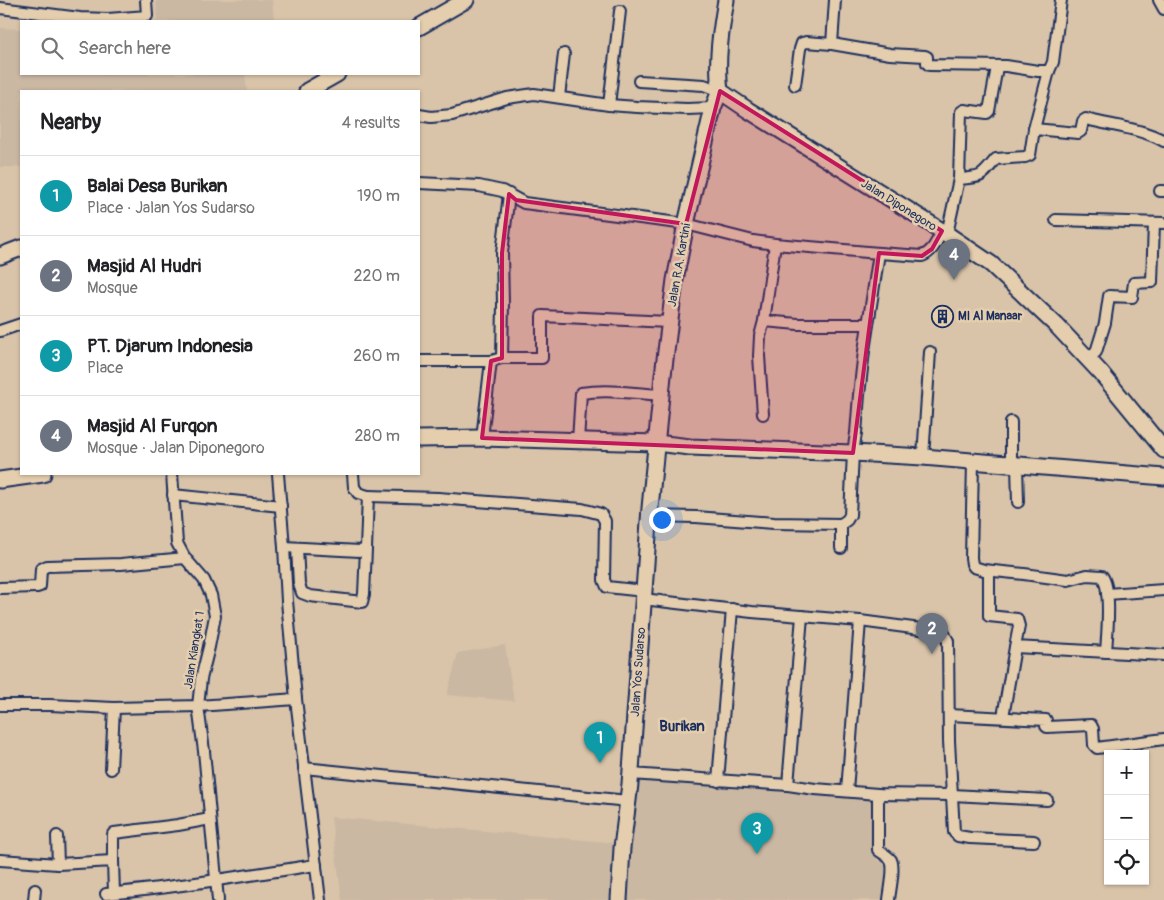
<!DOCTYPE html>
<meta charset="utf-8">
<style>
:root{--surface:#fff;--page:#f6f6f6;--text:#202124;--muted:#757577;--line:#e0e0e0;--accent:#1b2f5e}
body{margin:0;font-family:Pangolin,sans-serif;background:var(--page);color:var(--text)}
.controls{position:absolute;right:15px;bottom:15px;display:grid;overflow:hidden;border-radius:0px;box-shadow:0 1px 4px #0004}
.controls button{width:45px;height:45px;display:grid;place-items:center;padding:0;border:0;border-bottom:1px solid var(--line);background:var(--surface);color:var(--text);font:25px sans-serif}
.you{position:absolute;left:661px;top:519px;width:18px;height:18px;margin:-12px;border:4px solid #fff;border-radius:50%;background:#1a73e8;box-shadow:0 0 0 8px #1a73e833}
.badge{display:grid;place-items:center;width:32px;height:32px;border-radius:50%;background:var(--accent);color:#fff;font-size:16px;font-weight:700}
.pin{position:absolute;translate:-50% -41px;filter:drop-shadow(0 1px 2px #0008)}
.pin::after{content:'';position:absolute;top:26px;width:18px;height:15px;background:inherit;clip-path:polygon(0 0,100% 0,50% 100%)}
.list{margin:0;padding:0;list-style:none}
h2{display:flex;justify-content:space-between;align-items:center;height:65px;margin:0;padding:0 20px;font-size:21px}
h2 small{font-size:16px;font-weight:400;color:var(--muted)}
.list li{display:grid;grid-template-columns:32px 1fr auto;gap:15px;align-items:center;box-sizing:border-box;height:80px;padding:0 20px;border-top:1px solid var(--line)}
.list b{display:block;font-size:19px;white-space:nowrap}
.list p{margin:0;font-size:16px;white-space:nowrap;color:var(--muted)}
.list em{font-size:16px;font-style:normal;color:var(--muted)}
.icon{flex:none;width:28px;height:28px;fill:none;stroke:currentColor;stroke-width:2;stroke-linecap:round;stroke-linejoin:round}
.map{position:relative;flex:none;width:1164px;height:900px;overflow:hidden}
.search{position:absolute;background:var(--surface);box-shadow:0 1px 4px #0004;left:20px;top:20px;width:400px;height:55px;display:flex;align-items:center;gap:12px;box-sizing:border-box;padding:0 18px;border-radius:0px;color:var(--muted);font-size:19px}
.panel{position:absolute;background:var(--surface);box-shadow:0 1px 4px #0004;left:20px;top:90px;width:400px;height:385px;border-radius:0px}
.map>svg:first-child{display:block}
.built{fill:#cab8a3}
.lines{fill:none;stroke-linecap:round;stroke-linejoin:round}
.street-casing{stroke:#1b2f5e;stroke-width:14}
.secondary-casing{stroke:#1b2f5e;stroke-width:19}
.street{stroke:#e5ceae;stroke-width:10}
.secondary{stroke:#e5ceae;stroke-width:15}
.marked{fill:#c2185b;fill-opacity:0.2;stroke:#c2185b;stroke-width:4;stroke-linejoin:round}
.labels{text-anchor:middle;stroke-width:5;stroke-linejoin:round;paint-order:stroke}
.street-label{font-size:12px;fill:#1b2f5e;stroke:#e5ceae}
.poi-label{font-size:12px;font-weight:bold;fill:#1b2f5e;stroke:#e5ceae;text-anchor:start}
.quarter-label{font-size:15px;font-weight:bold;fill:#1b2f5e;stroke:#e5ceae}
</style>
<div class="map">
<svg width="1164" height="900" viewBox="0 0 1164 900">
<rect width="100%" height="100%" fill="#d9c4a9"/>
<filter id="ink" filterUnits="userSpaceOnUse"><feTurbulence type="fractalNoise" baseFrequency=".02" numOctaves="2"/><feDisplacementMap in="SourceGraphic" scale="10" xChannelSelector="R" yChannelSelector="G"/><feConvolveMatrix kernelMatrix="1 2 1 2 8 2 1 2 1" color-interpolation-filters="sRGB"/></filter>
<g filter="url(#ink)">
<g class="built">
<path d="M156,0H272L274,21H157Z"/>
<path d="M0,28L21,29V74H245L247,91H21V167H0Z"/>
<path d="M505,645L514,701L447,695L458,653Z"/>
<path d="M636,779L879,800L877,860L890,864L886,900H342L331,817L629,844Z"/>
</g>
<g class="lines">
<defs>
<g id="street">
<path d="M1159,0L1164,9"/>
<path d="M0,8L80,18L108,19L147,16L146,0"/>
<path d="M832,44L835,0"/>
<path d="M639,81L704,85L720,91"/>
<path d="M795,85L800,49L802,43L806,42L832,44L890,54L925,56L927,57V63L929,65L1006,66L1038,71H1049L1053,62L1061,0"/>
<path d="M559,97L564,54"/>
<path d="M609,105L620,11"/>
<path d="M419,115L431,117L452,115L507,98L534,94L609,105L637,107L687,109L713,108"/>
<path d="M1034,129L1078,133L1081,131L1083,121L1086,119C1112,126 1140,128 1164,141"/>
<path d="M959,179C984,177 981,177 996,159L1025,157L1030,155L1034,129L1049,71"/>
<path d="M419,183L479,186L502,191L524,203L686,224L753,241L775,244L879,253L864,351L859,395L856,433L853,453L850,515L847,520L841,524L774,523L696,517L649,516"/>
<path d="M1160,191H1164"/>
<path d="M1056,220L1164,223"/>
<path d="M947,234L959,179L961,112L964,110L987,113L989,111L997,67"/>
<path d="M879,253L922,256C933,252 937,241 942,231"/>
<path d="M764,321L798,324H868"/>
<path d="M0,331L21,324"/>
<path d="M502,358H542V316L669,322"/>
<path d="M1088,360L1096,352L1105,323L1109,296L1132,297L1134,283L1152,282L1154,223"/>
<path d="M419,361H491L502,358L503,304L502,253L509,194"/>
<path d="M763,414L759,356L760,336L764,321L775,244"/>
<path d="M1011,422V465"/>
<path d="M482,438L491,361"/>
<path d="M578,441L581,393C607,389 634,393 661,395"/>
<path d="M923,457L930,352"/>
<path d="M973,462L971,558L972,564L974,567L984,570L1024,574L1068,580L1087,575L1102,576C1112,589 1107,635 1106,652"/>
<path d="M1017,465L1018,502"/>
<path d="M172,474L177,543L185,558L204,580L211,595L215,616L209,647L201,679L198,706L204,751L218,900"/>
<path d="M278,474L284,547L287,601L296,699L320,900"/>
<path d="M173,495L281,506"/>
<path d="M368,496L438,498L582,509L601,514L605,521L604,580L607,587L644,591"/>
<path d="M284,547L360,551L366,549L368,496L358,493L354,487L353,474"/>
<path d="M297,548L299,584L302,593L310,596L362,602L364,594L366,549"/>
<path d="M841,548V524"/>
<path d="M989,571V616L1017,619L1019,626L1015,647L1164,655"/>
<path d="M0,588L37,587L40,586L41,569L47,566L121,564L185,558"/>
<path d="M1107,594L1164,590"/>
<path d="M643,599L752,612L860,621L943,632L948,641L949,741L954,832L958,836L970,838L1034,841"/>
<path d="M0,705H50L114,708L198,706L296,699"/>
<path d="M949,715L1046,720V726L1047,727L1091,725L1093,729L1094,745L1097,748L1164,739"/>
<path d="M1003,717L1015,647"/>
<path d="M304,768L628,801"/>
<path d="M111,769L114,708"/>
<path d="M631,774L788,785L815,789L878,794L952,795L1047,800"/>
<path d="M718,781L732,609"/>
<path d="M788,785L802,616"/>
<path d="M847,791L860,621"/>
<path d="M878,794V850C882,853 888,856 891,860C895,868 890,890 889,900"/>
<path d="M57,836L58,864"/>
<path d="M0,860L58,864L113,861L114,893"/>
<path d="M113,861V834L114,833L178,825L210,819"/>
<path d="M106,894C176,888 246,875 316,865"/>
<path d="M34,900L35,890"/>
</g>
<g id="secondary">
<path d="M726,0C721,30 716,60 720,91L748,110L942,231L991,264L1057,326L1101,373L1164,450"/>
<path d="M419,27L466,0"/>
<path d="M307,91L337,74"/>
<path d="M0,256L21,248"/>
<path d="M419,439L482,438L656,443L690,447L853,453L923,457L1164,477"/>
<path d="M0,480L43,474"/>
<path d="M619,900L622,848L630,784L650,508L663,375L675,280L686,224L713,108L720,91"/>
</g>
</defs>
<use href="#street" class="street-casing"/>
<use href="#secondary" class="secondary-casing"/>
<use href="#street" class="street"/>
<use href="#secondary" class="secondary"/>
</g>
</g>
<path class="marked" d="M720,91L942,231L932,249L922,256L879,253L853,453L482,438L491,361L502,358V253L509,194L516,200L686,224Z"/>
<defs>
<symbol id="building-ring" viewBox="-11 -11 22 22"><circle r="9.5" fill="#e5ceae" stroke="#1b2f5e" stroke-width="1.5"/><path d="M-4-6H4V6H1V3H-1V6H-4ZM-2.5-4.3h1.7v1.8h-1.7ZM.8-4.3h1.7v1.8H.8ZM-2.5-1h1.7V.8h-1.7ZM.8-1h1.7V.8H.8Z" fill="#1b2f5e"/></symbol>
</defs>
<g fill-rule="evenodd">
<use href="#building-ring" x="930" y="304" width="25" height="25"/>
</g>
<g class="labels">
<g class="street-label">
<text transform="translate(899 205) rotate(32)" y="4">Jalan Diponegoro</text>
<text transform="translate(679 265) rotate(-80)" y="4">Jalan R.A. Kartini</text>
<text transform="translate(194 650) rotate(-81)" y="4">Jalan Kiangkat 1</text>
<text transform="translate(638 672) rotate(-86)" y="4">Jalan Yos Sudarso</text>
</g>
<g class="poi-label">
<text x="958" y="320">MI Al Manaar</text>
</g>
<g class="quarter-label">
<text x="682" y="731">Burikan</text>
</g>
</g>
</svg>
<div class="controls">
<button>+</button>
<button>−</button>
<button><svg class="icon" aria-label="locate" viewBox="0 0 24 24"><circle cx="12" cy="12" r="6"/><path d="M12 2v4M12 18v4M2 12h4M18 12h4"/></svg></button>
</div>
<div class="you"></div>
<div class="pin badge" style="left:600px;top:763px;background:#0f9aa8">1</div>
<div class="pin badge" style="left:932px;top:654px;background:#6b7280">2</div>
<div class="pin badge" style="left:757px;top:854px;background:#0f9aa8">3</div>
<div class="pin badge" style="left:954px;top:280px;background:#6b7280">4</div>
<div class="search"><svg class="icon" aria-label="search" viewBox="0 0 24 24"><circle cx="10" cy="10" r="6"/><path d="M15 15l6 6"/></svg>Search here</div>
<section class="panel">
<h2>Nearby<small>4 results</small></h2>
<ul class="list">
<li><span class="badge" style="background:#0f9aa8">1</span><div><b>Balai Desa Burikan</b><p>Place · Jalan Yos Sudarso</p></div><em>190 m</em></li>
<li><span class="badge" style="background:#6b7280">2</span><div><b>Masjid Al Hudri</b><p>Mosque</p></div><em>220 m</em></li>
<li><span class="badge" style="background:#0f9aa8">3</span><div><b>PT. Djarum Indonesia</b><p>Place</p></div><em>260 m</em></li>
<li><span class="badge" style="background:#6b7280">4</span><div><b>Masjid Al Furqon</b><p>Mosque · Jalan Diponegoro</p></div><em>280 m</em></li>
</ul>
</section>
</div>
